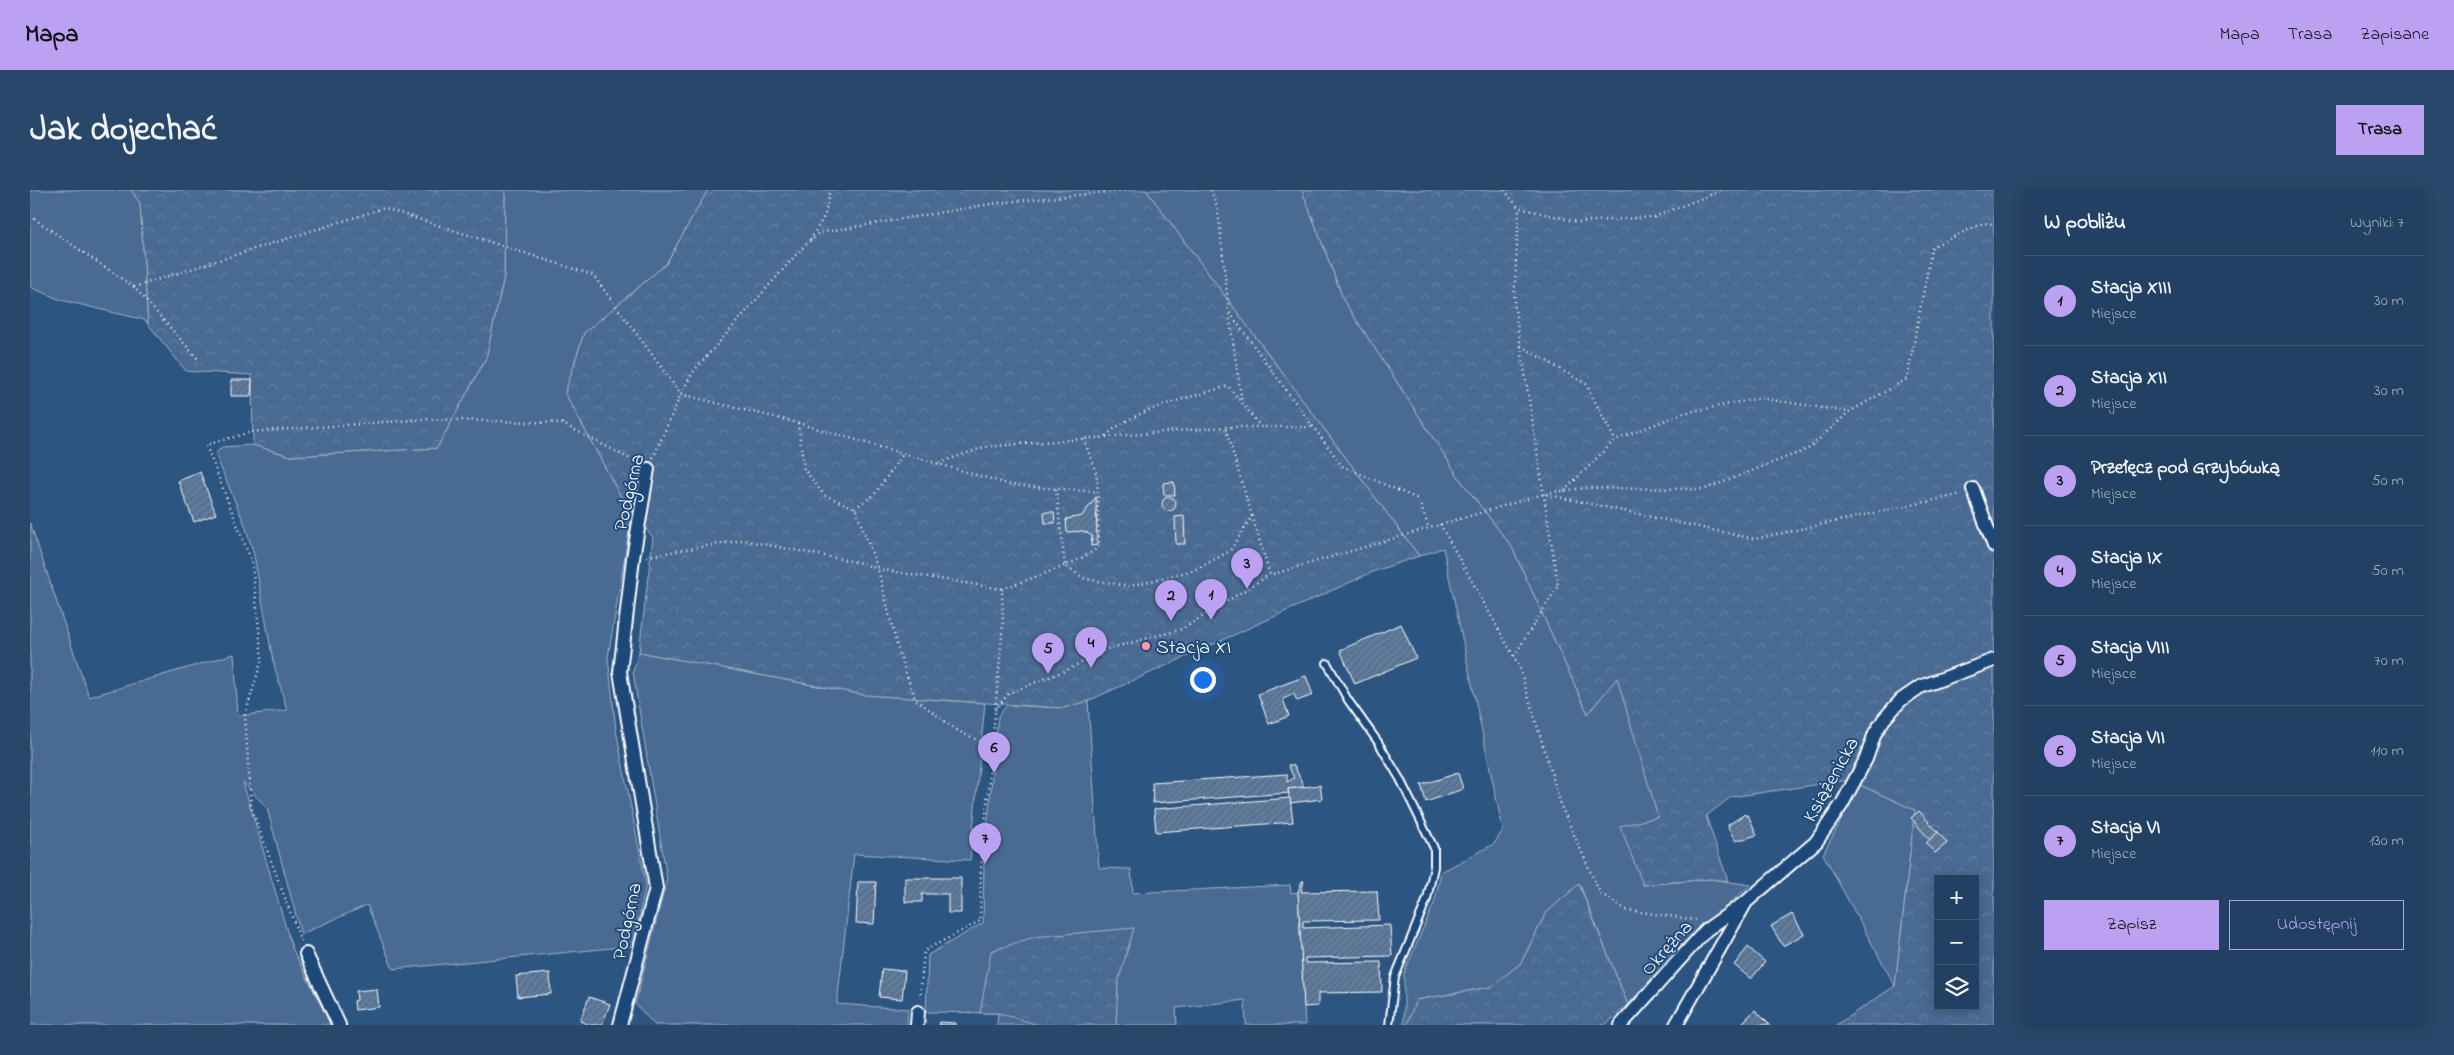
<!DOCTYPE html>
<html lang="pl">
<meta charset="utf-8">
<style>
:root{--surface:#214062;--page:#294768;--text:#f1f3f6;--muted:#a2afbe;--line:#3e5977;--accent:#bca0f2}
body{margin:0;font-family:"Indie Flower",sans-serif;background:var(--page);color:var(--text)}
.controls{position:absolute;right:15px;bottom:15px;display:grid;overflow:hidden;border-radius:0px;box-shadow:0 2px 12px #0003}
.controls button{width:45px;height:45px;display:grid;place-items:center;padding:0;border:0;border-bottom:1px solid var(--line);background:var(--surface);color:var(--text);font:25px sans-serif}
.you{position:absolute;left:1172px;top:489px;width:18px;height:18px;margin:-12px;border:4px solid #fff;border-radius:50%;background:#1a73e8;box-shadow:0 0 0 8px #1a73e833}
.badge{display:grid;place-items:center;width:32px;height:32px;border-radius:50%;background:var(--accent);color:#111;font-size:16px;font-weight:700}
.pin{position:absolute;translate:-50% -41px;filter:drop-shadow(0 1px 2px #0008)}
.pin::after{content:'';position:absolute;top:26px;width:18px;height:15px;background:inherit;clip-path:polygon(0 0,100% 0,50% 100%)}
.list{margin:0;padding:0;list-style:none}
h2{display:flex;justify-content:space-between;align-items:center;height:65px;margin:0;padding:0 20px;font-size:21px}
h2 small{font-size:16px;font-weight:400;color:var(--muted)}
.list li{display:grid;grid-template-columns:32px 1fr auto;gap:15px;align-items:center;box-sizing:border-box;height:90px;padding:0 20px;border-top:1px solid var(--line)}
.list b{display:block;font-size:19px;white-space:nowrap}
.list p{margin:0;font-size:16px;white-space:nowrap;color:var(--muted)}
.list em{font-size:16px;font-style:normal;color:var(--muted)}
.actions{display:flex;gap:10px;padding:15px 20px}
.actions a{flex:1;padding:11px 0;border:1px solid var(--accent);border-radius:0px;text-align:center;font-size:18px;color:var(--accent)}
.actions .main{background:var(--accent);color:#111}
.icon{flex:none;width:28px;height:28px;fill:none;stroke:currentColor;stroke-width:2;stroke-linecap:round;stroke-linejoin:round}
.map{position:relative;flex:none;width:1964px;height:835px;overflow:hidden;border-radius:0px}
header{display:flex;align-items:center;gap:30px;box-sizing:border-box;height:70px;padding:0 25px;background:var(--accent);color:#111}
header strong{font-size:24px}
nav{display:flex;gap:28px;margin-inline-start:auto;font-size:18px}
.intro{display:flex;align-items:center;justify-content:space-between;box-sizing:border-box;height:120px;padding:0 30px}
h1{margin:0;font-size:35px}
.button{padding:12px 22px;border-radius:0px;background:var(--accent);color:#111;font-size:18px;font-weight:700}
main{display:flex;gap:30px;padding:0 30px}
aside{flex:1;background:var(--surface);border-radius:0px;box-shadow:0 2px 12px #0003}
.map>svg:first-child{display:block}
.green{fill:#486b92;stroke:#a4b5c8}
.forest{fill:url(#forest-crowns);stroke:#a4b5c8;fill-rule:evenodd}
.building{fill:url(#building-hatch);stroke:#fff}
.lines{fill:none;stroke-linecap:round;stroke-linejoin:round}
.service-casing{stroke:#fff;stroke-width:10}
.minor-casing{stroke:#fff;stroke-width:16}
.path{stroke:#fff;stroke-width:2.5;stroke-dasharray:1 4;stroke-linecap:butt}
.service{stroke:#1f4a7a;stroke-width:6}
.minor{stroke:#1f4a7a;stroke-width:12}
.poi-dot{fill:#ff9aa2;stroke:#1f4a7a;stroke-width:2}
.labels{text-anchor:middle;stroke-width:4;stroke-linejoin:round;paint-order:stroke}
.street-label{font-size:20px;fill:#fff;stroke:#1f4a7a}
.poi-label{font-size:20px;fill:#fff;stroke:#1f4a7a;text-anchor:start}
</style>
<header>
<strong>Mapa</strong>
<nav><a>Mapa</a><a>Trasa</a><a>Zapisane</a></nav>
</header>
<div class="intro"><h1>Jak dojechać</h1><a class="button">Trasa</a></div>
<main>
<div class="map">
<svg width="1964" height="835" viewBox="0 0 1964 835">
<defs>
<pattern id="forest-crowns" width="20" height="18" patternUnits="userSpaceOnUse" patternTransform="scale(1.25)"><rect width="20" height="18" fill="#486b92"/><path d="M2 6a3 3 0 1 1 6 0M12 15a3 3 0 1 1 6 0" fill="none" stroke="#6381a2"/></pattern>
<pattern id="building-hatch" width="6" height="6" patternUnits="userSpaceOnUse" patternTransform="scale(1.25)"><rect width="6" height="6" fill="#5e7c9f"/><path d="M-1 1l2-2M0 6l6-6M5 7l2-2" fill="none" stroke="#56667a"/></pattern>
</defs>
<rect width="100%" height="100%" fill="#2c5582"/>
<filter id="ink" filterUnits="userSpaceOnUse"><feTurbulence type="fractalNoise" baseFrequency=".02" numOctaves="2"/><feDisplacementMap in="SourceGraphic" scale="10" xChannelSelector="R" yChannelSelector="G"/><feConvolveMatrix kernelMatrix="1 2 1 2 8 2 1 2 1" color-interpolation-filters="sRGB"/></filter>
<g filter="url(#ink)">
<g class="green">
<path d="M0,0H101L110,13L118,134L115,130L31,110L0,97Z"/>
<path d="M475,0H678L636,74L554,143L535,203L596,316L602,323L578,467L586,540L616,695L603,756L363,779L337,715L271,744L237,618L213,592L262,758L301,835H0V333L59,507L204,464L208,526L257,520L243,471L224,365L215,335L185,264L192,257L223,255L261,266L407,258L456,168L474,86Z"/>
<path d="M1116,0H1272L1314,111L1432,292L1482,357L1558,524L1587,487L1629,628L1613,695L1680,689L1721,695L1651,755L1598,815L1550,695L1516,723L1491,773L1461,797L1386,810L1377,835H1374V783L1405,711L1411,682L1464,654L1473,640L1413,358L1389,366Z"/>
<path d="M609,462L835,505L955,513L940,670L824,664L807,814L878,819L877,835H625L605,814L637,689L603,482Z"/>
<path d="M1058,511L1069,678L1101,679L1103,703L1260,695L1261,703L1268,702L1275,835H1216L1215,810L1146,818L1147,835H967L968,823L896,822L898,765L953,733L954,670L968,526L977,515L1033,518Z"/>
<path d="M1830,595L1885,620L1865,796L1793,664Z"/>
</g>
<g class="forest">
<path d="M101,0H475L474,86L456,168L407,258L261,266L223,255L222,185L156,181L118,134L110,13Z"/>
<path d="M678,0H1116L1389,366L1345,381L1058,511L1033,518L835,505L609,462L623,347L596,316L535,203L554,143L636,74Z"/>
<path d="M1272,0H1964V835H1806L1865,796L1885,620L1819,590L1701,607L1676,626L1698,691L1680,689L1613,695L1590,636L1628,627L1587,488L1558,524L1482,357L1432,292L1314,111ZM1908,689H1945V816H1908Z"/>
<path d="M1549,694L1598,815L1575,835H1377L1386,810L1461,797L1491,773L1516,723Z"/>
<path d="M1104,738L1088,792L1086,835H1009L968,823H950L961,761L1004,747Z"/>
</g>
<g class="building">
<path d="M201,190H222L221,206H201Z"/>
<path d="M170,282L186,324L164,332L148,291Z"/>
<path d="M1144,292L1145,305H1134L1133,293Z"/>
<path d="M1066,307L1067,355L1061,356L1062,346L1054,341L1037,342L1036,329L1052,326Z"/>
<circle cx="1139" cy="314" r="7"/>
<path d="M1014,322H1024L1025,333H1015Z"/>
<path d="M1154,326L1155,354H1146L1145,327Z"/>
<path d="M1371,434L1386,468L1325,494L1310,460Z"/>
<path d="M1276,486L1283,505L1267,511L1264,504L1253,509L1259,526L1239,534L1228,504Z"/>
<path d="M1258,575H1264L1274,597L1258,599L1259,603L1123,613L1122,593L1257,584V592L1264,588Z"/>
<path d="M1428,583L1433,599L1396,612L1391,595Z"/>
<path d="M1290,595L1292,609L1260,613L1258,599Z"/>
<path d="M1260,608L1263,632L1126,642L1124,619Z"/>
<path d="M1889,621L1908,642L1900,650L1881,628Z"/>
<path d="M1715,624L1716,626L1718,625L1727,645L1706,651L1699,640L1698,635Z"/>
<path d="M1908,642L1917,653L1905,663L1896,653Z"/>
<path d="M875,688H931V723H918V704H892V712H875Z"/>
<path d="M1272,691H1274L1271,702L1347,701L1349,730L1273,731V738L1360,735L1362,766L1275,768V773L1351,772L1352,802L1288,803V816L1274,817L1268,702Z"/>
<path d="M828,692H846L844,734L826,733Z"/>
<path d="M1762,724L1774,744L1753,756L1741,736Z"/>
<path d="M1718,757L1735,772L1721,789L1704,775Z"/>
<path d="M852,779L875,781L872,809L849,807Z"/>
<path d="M520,783L521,804L488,807L486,786Z"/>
<path d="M347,799L349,817L325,820L324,811L327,810L326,801Z"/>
<path d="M559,807L580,814L572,835H560L550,831Z"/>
<path d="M1725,820L1740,835H1710Z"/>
<path d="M909,832L926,833V835H909Z"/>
</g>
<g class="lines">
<defs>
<path id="service" d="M1297,473L1318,510L1348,552L1370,589L1404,658V677L1397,709L1365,787L1359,835"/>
<g id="minor">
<path d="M1943,299L1964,356"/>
<path d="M276,764L309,835"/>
<path d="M590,835L626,698L590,482L603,368L618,279"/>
<path d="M887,835L888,822"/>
<path d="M1591,835L1676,740L1713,714"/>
<path d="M1646,835L1716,712L1786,652L1812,614L1836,569L1845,543L1854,529L1871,510L1890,497L1964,470"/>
</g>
</defs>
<use href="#service" class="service-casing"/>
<use href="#minor" class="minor-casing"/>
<g class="path">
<path d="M1181,0L1188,20L1199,122L1312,276L1388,309L1399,338"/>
<path d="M1474,0L1489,18L1549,32L1624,27L1693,0"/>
<path d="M0,26L104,97L168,169"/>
<path d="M780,50L795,25L800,0"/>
<path d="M104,97L354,18L563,85L651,204L663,182L771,59L789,43L967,13L1098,0"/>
<path d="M1199,124L1212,213L1230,236"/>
<path d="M1491,156L1556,194L1585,250"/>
<path d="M768,233L774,279L794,305L825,318L848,379L868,460L885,509L928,541L960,556"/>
<path d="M1076,246C1104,218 1161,208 1198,196L1212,213"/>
<path d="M623,268L651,204L768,233L981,295L1068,302"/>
<path d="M909,273L954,257L1195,237H1282"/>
<path d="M1026,299L1035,376L1055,389L1100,396L1165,380L1200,361L1222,326L1195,237"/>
<path d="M1534,301L1585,250L1654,223L1730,208L1819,222"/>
<path d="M1516,303L1554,298L1675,299L1778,259L1819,222L1877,189L1902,57L1953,33L1964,34"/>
<path d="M825,318L845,304L873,264"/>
<path d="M1222,326L1240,385L1514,304L1725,349L1932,304"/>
<path d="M1410,334L1489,476L1532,618L1570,703L1596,720L1666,730"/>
<path d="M617,366L713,350L831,373L848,379L972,399"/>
<path d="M1484,466L1528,396L1484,113L1489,18"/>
<path d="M965,520L979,503L1039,479L1077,459L1152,439L1239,385"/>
<path d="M271,751L221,617L215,525L232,469L222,373L176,255L221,242L396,229L531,233L606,272"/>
<path d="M890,809L894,761L950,731L951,678L973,434L972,399C993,391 1057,371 1069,356L1067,286L1054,249"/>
</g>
<use href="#service" class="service"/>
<use href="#minor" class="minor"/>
</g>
</g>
<circle class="poi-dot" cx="1116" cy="456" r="5"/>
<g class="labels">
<g class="street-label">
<text transform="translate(598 302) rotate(-77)" y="7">Podgórna</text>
<text transform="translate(1800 589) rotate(-61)" y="7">Książenicka</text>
<text transform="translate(596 731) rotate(-78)" y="7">Podgórna</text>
<text transform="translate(1636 757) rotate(-48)" y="7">Okrężna</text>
</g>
<g class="poi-label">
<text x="1126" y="463">Stacja XI</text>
</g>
</g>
</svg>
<div class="controls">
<button>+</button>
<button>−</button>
<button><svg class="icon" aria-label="layers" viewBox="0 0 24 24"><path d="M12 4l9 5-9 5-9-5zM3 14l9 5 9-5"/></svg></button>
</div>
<div class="you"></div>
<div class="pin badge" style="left:1181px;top:430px">1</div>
<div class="pin badge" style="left:1141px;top:431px">2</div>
<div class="pin badge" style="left:1217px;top:399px">3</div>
<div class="pin badge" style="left:1061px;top:478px">4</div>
<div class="pin badge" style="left:1018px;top:484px">5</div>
<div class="pin badge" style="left:964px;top:583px">6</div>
<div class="pin badge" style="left:955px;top:674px">7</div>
</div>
<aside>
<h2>W pobliżu<small>Wyniki: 7</small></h2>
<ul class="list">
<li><span class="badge">1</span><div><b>Stacja XIII</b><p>Miejsce</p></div><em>30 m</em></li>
<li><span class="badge">2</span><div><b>Stacja XII</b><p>Miejsce</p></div><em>30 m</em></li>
<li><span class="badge">3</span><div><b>Przełęcz pod Grzybówką</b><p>Miejsce</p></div><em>50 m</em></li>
<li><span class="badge">4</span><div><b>Stacja IX</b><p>Miejsce</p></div><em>50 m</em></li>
<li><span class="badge">5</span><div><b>Stacja VIII</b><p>Miejsce</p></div><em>70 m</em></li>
<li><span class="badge">6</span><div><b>Stacja VII</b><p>Miejsce</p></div><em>110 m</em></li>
<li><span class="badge">7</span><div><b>Stacja VI</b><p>Miejsce</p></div><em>130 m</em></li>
</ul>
<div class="actions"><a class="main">Zapisz</a><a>Udostępnij</a></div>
</aside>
</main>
